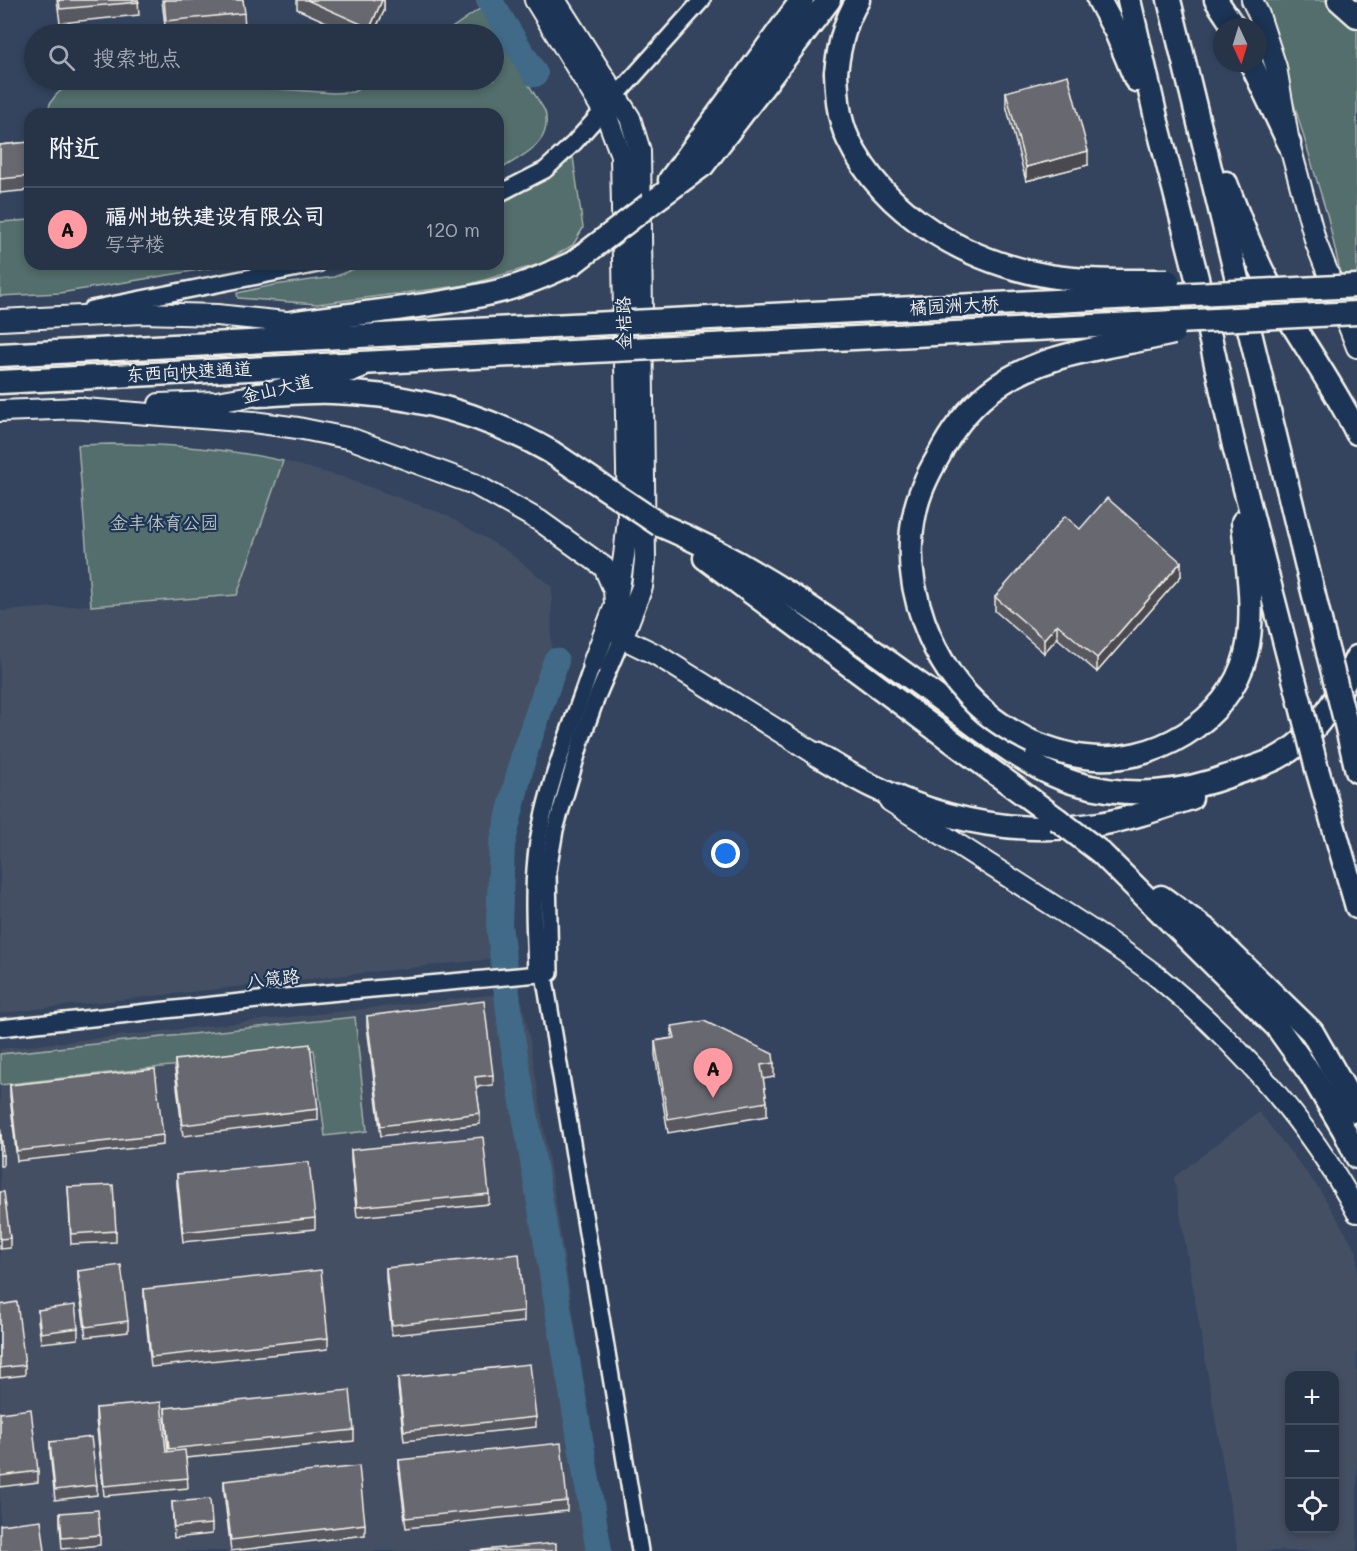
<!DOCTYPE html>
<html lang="zh">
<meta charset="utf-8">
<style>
:root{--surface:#273347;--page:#333f52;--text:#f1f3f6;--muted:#a4aab4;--line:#434e60;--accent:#ff9aa2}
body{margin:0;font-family:Mali,"LXGW WenKai TC",sans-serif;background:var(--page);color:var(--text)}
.controls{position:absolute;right:18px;bottom:18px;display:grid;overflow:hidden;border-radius:12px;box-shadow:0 3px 9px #0003}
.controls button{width:54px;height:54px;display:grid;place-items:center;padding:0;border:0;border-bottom:2px solid var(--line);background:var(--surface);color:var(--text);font:30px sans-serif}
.compass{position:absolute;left:1213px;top:18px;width:54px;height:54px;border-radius:50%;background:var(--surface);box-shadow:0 3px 9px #0003;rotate:176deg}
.you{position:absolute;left:726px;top:854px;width:21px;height:21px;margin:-15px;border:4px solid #fff;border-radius:50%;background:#1a73e8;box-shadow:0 0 0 9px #1a73e833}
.badge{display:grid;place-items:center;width:39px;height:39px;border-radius:50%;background:var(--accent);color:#111;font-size:20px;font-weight:700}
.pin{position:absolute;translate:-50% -50px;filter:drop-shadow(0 2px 3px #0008)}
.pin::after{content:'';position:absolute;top:32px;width:21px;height:18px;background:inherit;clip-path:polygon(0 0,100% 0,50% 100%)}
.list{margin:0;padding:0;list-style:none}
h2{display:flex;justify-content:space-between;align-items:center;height:78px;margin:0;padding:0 24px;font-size:26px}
h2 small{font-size:20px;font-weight:400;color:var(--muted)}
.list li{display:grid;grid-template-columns:39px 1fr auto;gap:18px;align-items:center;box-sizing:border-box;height:84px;padding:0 24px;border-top:2px solid var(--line)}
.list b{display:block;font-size:22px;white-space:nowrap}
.list p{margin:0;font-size:20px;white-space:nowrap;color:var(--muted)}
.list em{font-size:20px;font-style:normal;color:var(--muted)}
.icon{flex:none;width:33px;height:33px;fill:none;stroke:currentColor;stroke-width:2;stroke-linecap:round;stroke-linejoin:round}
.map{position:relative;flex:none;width:1357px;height:1551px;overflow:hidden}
.search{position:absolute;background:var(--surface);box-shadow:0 3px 9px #0003;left:24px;top:24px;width:480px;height:66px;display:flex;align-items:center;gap:15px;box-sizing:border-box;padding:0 21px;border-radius:33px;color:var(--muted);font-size:22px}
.panel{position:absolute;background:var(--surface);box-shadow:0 3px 9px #0003;left:24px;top:108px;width:480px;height:162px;border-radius:18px}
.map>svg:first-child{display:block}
.built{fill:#444f64;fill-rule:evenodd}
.green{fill:#536e6c;stroke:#a4b0aa;stroke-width:1.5}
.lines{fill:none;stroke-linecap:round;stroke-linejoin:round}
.river{stroke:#416b88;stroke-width:26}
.minor-casing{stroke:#f4f1e8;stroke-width:20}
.major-casing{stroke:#f4f1e8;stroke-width:24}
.highway-casing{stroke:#f4f1e8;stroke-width:27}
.minor{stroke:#1d3557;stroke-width:15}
.major{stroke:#1d3557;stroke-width:20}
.highway{stroke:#1d3557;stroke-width:22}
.highway-bridge-casing{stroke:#f4f1e8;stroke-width:27;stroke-linecap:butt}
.highway-bridge{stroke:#1d3557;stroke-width:22}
.wall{fill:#595961;stroke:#f4f1e8;stroke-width:1.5}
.shaded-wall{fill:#49494f;stroke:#f4f1e8;stroke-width:1.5}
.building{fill:#686871;stroke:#f4f1e8;stroke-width:1.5}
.labels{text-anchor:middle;stroke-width:4.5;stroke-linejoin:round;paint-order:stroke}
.street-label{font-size:18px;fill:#f4f1e8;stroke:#1d3557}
.park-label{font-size:18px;fill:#bcc3bd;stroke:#1d3557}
</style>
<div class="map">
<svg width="1357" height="1551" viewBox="0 0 1357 1551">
<rect width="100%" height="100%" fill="#34445f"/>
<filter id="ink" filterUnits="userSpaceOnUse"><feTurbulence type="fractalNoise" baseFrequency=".0167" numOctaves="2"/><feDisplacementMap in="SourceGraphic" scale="12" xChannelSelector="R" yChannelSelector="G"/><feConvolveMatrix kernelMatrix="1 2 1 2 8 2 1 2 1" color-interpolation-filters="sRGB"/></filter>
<g filter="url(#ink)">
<g class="built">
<path d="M283,461L342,477L446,515L507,551L552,587L551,669L520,814L503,867L509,957L0,1013V611L237,595Z"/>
<path d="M508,993L522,1001L530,1041L611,1551H0V1049Z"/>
<path d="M1259,1112L1320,1190L1357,1252V1551H1238L1174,1177ZM1290,1376H1334V1528H1290Z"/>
</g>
<g class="green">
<path d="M1263,0H1357V288L1344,289L1328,218Z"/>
<path d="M481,8L545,111C553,145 522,155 498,171V114H47C50,93 68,84 87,80H231L254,87L333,93L353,92L376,80H494V34H443Z"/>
<path d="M573,157L583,228L573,245L543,263L467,285L317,304L238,298L237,293L274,285L334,277L366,264H498V207Z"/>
<path d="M30,220V264H235L60,293L0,296V222Z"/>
<path d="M110,444C169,444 225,448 283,461L237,595L91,606L78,445Z"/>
<path d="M355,1017L367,1131L325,1136L314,1050L0,1085V1054Z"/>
</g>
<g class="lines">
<g class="river">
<path d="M489,0L535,74"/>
<path d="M556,661L524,754L502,845L499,924L512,1037L599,1551"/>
</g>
<defs>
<g id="minor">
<path d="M498,194L545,170L574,143L702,0"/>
<path d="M91,309L318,264"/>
<path d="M536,974C535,935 532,897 536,858C542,796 573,723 593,663"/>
<path d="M544,974L640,1551"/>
<path d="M0,1028L295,996L550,973L548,871L555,830L582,738L596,699L622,638"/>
</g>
<g id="major">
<path d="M535,0L607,117L621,155L628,520L624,556L617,600L593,663"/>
<path d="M555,0L630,118L640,151L645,560L642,587L622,638"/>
<path d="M1252,0L1259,15L1276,67L1289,143L1316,243L1357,347"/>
<path d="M0,320L142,313L217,315L305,324"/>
<path d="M159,404L216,402L258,395L359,369"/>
<path d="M71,408L253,422L298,428L352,439L474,484L540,521L604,567L614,590L617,629L622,638L657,655L827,761"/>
<path d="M0,411L81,408"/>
<path d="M890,801C945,836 1000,871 1054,906C1090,929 1126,952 1159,978C1237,1042 1309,1122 1357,1212"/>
</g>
<g id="highway">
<path d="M1099,0L1116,32L1136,80"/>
<path d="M1129,0L1157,122L1197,278L1234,446L1300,702"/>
<path d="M1169,0L1328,653"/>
<path d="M1216,0L1234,27"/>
<path d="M1339,0L1357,16"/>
<path d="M1251,63L1289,143"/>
<path d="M836,72C839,47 844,22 858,0"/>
<path d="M670,180L802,0"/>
<path d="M1226,183C1239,217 1252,253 1270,286C1297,336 1332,382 1357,433"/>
<path d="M650,204L703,165L829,0"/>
<path d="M290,323C357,313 425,308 491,293C520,287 547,275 573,263"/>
<path d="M0,355L551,326"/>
<path d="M0,382L552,353"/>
<path d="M258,395C282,394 307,391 332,392C410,394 483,413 551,452"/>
<path d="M660,525C758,566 843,629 929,691C972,722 1024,768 1075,783C1130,799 1181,794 1234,774C1248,769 1263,765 1277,758C1315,739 1340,694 1357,657"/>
<path d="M705,558L1057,819"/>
<path d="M1345,720L1357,771"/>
<path d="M1032,742C1050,749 1067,755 1085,757C1153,766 1229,722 1246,654C1256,614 1247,563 1243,522"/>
<path d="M816,754C834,765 853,777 872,786C943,821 1020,836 1099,824C1130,819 1161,808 1191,798"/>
<path d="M1317,769L1357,907"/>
<path d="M1100,852L1277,1027L1312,1076L1344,1130L1357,1157"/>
<path d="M1161,897L1208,931L1312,1032L1357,1111"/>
</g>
</defs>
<use href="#minor" class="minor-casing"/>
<use href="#major" class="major-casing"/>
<use href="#highway" class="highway-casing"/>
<use href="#minor" class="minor"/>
<use href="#major" class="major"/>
<use href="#highway" class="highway"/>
<defs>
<g id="highway-bridge">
<path d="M836,72C837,95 838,118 848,139C884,215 968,262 1049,276C1088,282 1128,281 1168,281"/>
<path d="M573,263L650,204"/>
<path d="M551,326L1357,286"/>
<path d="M552,353L1357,313"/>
<path d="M551,452L660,525"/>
<path d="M1328,653L1345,720"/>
<path d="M1300,702L1317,769"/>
<path d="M1032,742C1016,734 1000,725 986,713C931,667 899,583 915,512C919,492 928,474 938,457C950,433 967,410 988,393C1040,351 1111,348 1173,333"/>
<path d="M1057,819L1100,852"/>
</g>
</defs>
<use href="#highway-bridge" class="highway-bridge-casing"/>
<use href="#highway-bridge" class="highway-bridge"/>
</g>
<g class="wall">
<path d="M57,0H138L139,15L60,23Z"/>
<path d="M162,0H243L245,27L166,34Z"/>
<path d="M297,0H384V11L373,34H353L297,9Z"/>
<path d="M1006,92L1088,165L1026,181L1006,105Z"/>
<path d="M30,142V190L0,193V145Z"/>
<path d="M1080,529L1181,576L1097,672L1057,638L1044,653L995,611V597Z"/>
<path d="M367,1016L493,1075V1085L476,1087L480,1113V1124L381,1136L367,1026Z"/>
<path d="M672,1026L774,1063V1077L763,1079L767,1102V1116L668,1133L655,1055V1041L672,1038Z"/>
<path d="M175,1060L318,1109V1120L183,1136L175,1070Z"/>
<path d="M10,1085L163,1135V1145L17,1161L10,1096Z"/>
<path d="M0,1126L3,1155V1166H0Z"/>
<path d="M351,1150L489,1194V1204L357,1217L351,1160Z"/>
<path d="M177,1174L315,1218V1229L183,1242L177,1185Z"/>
<path d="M68,1187L116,1231V1242L71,1244Z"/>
<path d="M0,1192L10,1238V1248L0,1249Z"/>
<path d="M386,1268L524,1311V1322L392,1335L386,1278Z"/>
<path d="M78,1271L128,1321V1332L86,1337L78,1281Z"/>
<path d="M144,1289L328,1338V1349L151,1367L144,1299Z"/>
<path d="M0,1305L25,1365V1375L0,1378Z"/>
<path d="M38,1310L78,1328V1339L41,1343L38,1320Z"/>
<path d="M398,1378L536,1417V1427L404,1441L398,1388Z"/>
<path d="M96,1408L166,1452H168L165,1419V1408L354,1430V1441L186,1458L188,1488L104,1496L96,1419Z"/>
<path d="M0,1413L38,1471V1482L0,1487Z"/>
<path d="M50,1442L97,1485V1495L55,1500L50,1452Z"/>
<path d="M399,1460L567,1501V1511L406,1528L399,1471Z"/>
<path d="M224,1481L365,1524V1535L231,1551L224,1492Z"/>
<path d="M172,1502L212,1524V1534L174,1538Z"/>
<path d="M60,1513L100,1535V1545L62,1549L60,1524Z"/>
</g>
<g class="shaded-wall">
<path d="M382,0H384V11L373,34H370V28Z"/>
<path d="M1088,151V165L1026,181V167Z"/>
<path d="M1181,562V576L1097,672V658Z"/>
<path d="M1057,624V638L1044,653V639Z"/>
</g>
<g class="building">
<path d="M59,0H138L139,2L60,9Z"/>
<path d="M164,0H243L245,13L166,21Z"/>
<path d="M307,0H382L370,28Z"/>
<path d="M1068,75L1088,151L1026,167L1006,92Z"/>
<path d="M30,142V176L0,179V145Z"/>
<path d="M1107,498L1181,562L1097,658L1057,624L1044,639L995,597L1065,516L1080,529Z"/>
<path d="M484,1001L493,1075L475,1077L480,1113L381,1126L367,1016Z"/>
<path d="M704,1021L773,1054L774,1063L761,1065L767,1102L668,1119L655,1041L675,1038L672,1026Z"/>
<path d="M310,1044L318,1109L183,1125L175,1060Z"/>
<path d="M155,1069L163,1135L17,1151L10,1085Z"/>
<path d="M0,1126L3,1155H0Z"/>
<path d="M483,1137L489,1194L357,1207L351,1150Z"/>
<path d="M309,1162L315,1218L183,1232L177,1174Z"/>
<path d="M113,1185L116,1231L71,1234L68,1187Z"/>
<path d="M0,1192H4L10,1238L0,1239Z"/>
<path d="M519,1254L524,1311L392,1325L386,1268Z"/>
<path d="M121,1265L128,1321L86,1327L78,1271Z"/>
<path d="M321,1270L328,1338L151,1357L144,1289Z"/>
<path d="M17,1302L25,1365L0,1368V1305Z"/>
<path d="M75,1305L78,1328L41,1333L38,1310Z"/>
<path d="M530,1364L536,1417L404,1431L398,1378Z"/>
<path d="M350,1390L354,1430L169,1449L165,1408Z"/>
<path d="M161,1402L166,1452L185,1450L188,1478L104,1486L96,1408Z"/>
<path d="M31,1409L38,1471L0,1476V1413Z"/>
<path d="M91,1437L97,1485L55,1490L50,1442Z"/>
<path d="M561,1443L567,1501L406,1518L399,1460Z"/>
<path d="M359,1466L365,1524L231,1540L224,1481Z"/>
<path d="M210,1499L212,1524L174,1527L172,1502Z"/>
<path d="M98,1510L100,1535L62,1538L60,1513Z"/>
<path d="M41,1520L45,1551H0V1525Z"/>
<path d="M556,1543V1551H471Z"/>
</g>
</g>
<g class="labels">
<g class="street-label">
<text transform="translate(954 306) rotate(-3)" y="6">橘园洲大桥</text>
<text transform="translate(624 323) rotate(-91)" y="6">金桔路</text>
<text transform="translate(189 372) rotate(-3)" y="6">东西向快速通道</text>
<text transform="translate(277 389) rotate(-13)" y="6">金山大道</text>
<text transform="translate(273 979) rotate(-6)" y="6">八箴路</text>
</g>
<g class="park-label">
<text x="164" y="529">金丰体育公园</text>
</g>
</g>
</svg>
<div class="controls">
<button>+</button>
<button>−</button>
<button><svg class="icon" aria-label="locate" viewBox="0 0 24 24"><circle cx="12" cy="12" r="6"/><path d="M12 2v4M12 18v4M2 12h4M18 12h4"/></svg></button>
</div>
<svg class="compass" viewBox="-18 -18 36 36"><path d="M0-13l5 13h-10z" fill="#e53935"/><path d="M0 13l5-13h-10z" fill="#a4aab4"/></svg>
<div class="you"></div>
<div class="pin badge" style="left:713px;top:1098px">A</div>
<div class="search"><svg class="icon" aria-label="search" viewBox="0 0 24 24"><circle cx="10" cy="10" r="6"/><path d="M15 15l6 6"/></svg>搜索地点</div>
<section class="panel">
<h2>附近<small></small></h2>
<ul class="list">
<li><span class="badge">A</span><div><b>福州地铁建设有限公司</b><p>写字楼</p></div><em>120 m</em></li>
</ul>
</section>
</div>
